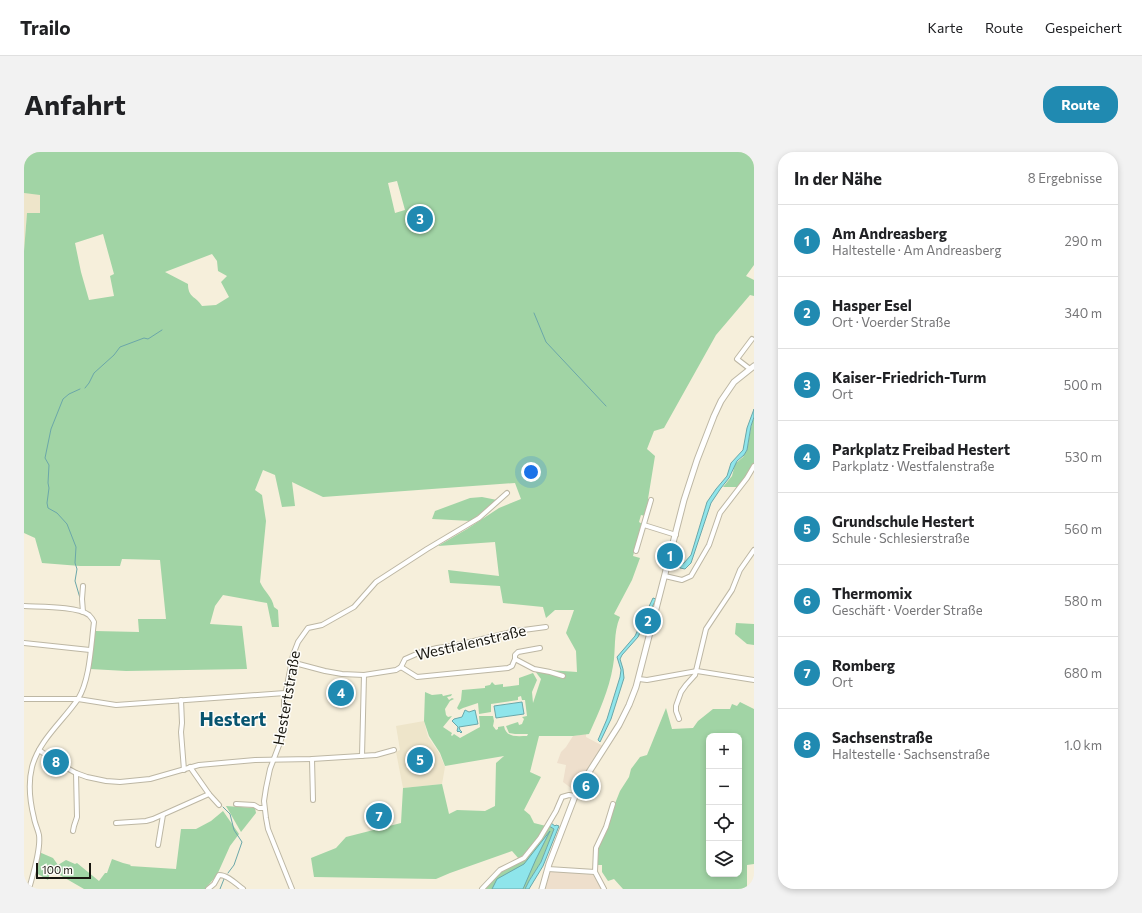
<!DOCTYPE html>
<html lang="de">
<meta charset="utf-8">
<style>
:root{--surface:#fff;--page:#f2f2f2;--text:#202124;--muted:#757577;--line:#e0e0e0;--accent:#208ab1}
body{margin:0;font-family:Commissioner,sans-serif;background:var(--page);color:var(--text)}
.controls{position:absolute;right:12px;bottom:12px;display:grid;overflow:hidden;border-radius:8px;box-shadow:0 2px 6px #0003}
.controls button{width:36px;height:36px;display:grid;place-items:center;padding:0;border:0;border-bottom:1px solid var(--line);background:var(--surface);color:var(--text);font:20px sans-serif}
.scale{position:absolute;left:12px;bottom:10px;width:55px;box-sizing:border-box;padding-left:4px;border:2px solid #191710;border-top:0;font-size:11px;line-height:14px;white-space:nowrap;color:#191710;-webkit-text-stroke:3px #fefdf9;paint-order:stroke}
.you{position:absolute;left:507px;top:320px;width:14px;height:14px;margin:-10px;border:3px solid #fff;border-radius:50%;background:#1a73e8;box-shadow:0 0 0 6px #1a73e833}
.badge{display:grid;place-items:center;width:26px;height:26px;border-radius:50%;background:var(--accent);color:#fff;font-size:13px;font-weight:700}
.pin{position:absolute;translate:-50% -50%;border:2px solid #fff;box-shadow:0 1px 4px #0006}
.list{margin:0;padding:0;list-style:none}
h2{display:flex;justify-content:space-between;align-items:center;height:52px;margin:0;padding:0 16px;font-size:17px}
h2 small{font-size:13px;font-weight:400;color:var(--muted)}
.list li{display:grid;grid-template-columns:26px 1fr auto;gap:12px;align-items:center;box-sizing:border-box;height:72px;padding:0 16px;border-top:1px solid var(--line)}
.list b{display:block;font-size:15px;white-space:nowrap}
.list p{margin:0;font-size:13px;white-space:nowrap;color:var(--muted)}
.list em{font-size:13px;font-style:normal;color:var(--muted)}
.icon{flex:none;width:22px;height:22px;fill:none;stroke:currentColor;stroke-width:2;stroke-linecap:round;stroke-linejoin:round}
.map{position:relative;flex:none;width:730px;height:737px;overflow:hidden;border-radius:16px}
header{display:flex;align-items:center;gap:24px;box-sizing:border-box;height:56px;padding:0 20px;background:var(--surface);border-bottom:1px solid var(--line)}
header strong{font-size:19px}
nav{display:flex;gap:22px;margin-inline-start:auto;font-size:14px}
.intro{display:flex;align-items:center;justify-content:space-between;box-sizing:border-box;height:96px;padding:0 24px}
h1{margin:0;font-size:28px}
.button{padding:10px 18px;border-radius:16px;background:var(--accent);color:#fff;font-size:14px;font-weight:700}
main{display:flex;gap:24px;padding:0 24px}
aside{flex:1;background:var(--surface);border-radius:16px;box-shadow:0 2px 6px #0003}
.map>svg:first-child{display:block}
.industrial{fill:#eedfcc}
.built{fill:#eee5ca}
.green{fill:#a1d4a5;fill-rule:evenodd}
.water{fill:#8ee5eb;stroke:#6ba7a9}
.lines{fill:none;stroke-linecap:round;stroke-linejoin:round}
.stream{stroke:#6ba7a9;stroke-width:1}
.minor-casing{stroke:#bdb7a4;stroke-width:6}
.major-casing{stroke:#bdb7a4;stroke-width:7}
.minor{stroke:#fff;stroke-width:4}
.major{stroke:#fff;stroke-width:5}
.labels{text-anchor:middle;stroke-width:3;stroke-linejoin:round;paint-order:stroke}
.street-label{font-size:15px;fill:#191710;stroke:#fefdf9}
.district-label{font-size:19px;font-weight:bold;fill:#085570;stroke:#fefdf9}
</style>
<header>
<strong>Trailo</strong>
<nav><a>Karte</a><a>Route</a><a>Gespeichert</a></nav>
</header>
<div class="intro"><h1>Anfahrt</h1><a class="button">Route</a></div>
<main>
<div class="map">
<svg width="730" height="737" viewBox="0 0 730 737">
<rect width="100%" height="100%" fill="#f6efdb"/>
<g class="industrial">
<path d="M562,582V585L579,594L551,639L539,630L542,613L533,611L537,600L542,595L549,584Z"/>
<path d="M525,718L570,721L578,737H521Z"/>
</g>
<g class="built">
<path d="M0,41L16,42V62H3L0,99Z"/>
<path d="M400,569L404,585L415,601L421,615L418,632L379,636L372,600L376,598L372,574Z"/>
</g>
<g class="green">
<path d="M0,0H730V113L722,124L730,128V144L726,143L692,183L640,276L630,279L623,297L631,304L624,347H625L621,364L617,363L615,370L618,372L609,404L616,406L608,428L590,462L596,465C589,481 592,498 589,514C585,538 575,560 565,582L549,584H515L506,620L517,625L500,658L506,663L510,671L522,674L510,693L495,707L488,699L426,721L412,727L290,725L287,706L312,696L322,685L377,671L379,636L418,632L425,662L433,658L461,659L471,654L472,611L480,604L421,614L416,601L405,584L400,569L401,540L408,543L418,542L419,544L428,542L427,544L423,545L425,548L428,546L430,547L426,549L421,557L422,563L424,565L428,564L419,575L428,581L427,583L428,584L430,582L436,586L456,575L455,564H469L470,569L469,574L472,578L474,577V575L480,574C482,586 493,584 503,584L504,582H491L485,581L482,574L494,570L495,573L498,572L500,567L498,565L503,564L501,548H498L497,544L494,545V548L467,552V560L455,562L454,551L439,556L435,558L433,556L437,548L438,538L461,536V534L466,533L468,530L471,533L479,532V535L495,533V526L509,521L513,528L508,540L509,551L517,527L511,519V517L553,520L552,499L542,481L550,458H531L522,466L519,455L479,451L476,434L426,431L424,418L475,424L471,390L414,394L443,377L475,356L497,347L491,331L299,345L268,330L271,354L258,355L251,323L239,318L231,338L238,343L242,369L236,430C241,441 248,444 250,455L254,458L255,475H248L243,451L199,443L191,454L186,472L218,474L223,517L102,519L66,517L71,479L115,480L114,467H142L136,408L98,407L96,414H56L18,411L11,386L0,381V99L3,61H16V43L0,41ZM373,29L381,58L371,61L364,31ZM79,82L90,122L86,124L90,144L65,148L57,120L51,91ZM188,102L193,109L194,119L203,124L197,130L205,145L192,153L178,154C172,144 164,146 164,132L141,120Z"/>
<path d="M730,266V312L722,325L713,335H699L708,324L711,312L719,305L723,298L728,270Z"/>
<path d="M458,345L473,348L447,369L408,367L411,359L446,346Z"/>
<path d="M712,471L730,472V493L723,492L711,482Z"/>
<path d="M716,550L730,557V712L723,713V737H599L590,727L584,729L578,720V713H574V694L596,639L605,625L607,617L616,605L623,603L642,556L648,577L669,576L674,569L689,557H706L708,552L713,554ZM685,584H715V722H685Z"/>
<path d="M202,654L231,656L232,661L217,680Z"/>
<path d="M199,659L215,682L206,694L193,723L181,737H60L27,718L24,728L12,721L15,700L29,706L34,713L42,708L51,712L53,711L75,729L81,721H83L88,707L99,711L107,713L106,714L152,717L157,677H172L187,669Z"/>
<path d="M525,674L530,677L517,710L505,729L501,737H460L476,719L498,708Z"/>
</g>
<g class="water">
<path d="M730,257V265L727,274L723,298L720,303L713,309L705,326L697,336L687,351L667,411L661,417L656,416L655,413L660,411L667,403L683,350L692,337L703,324L707,311L719,298L723,276Z"/>
<path d="M629,446L632,447L614,485L598,503L596,507L599,517L600,526L587,567L576,590L574,588L583,567L596,525L597,518L593,505L611,484Z"/>
<path d="M498,550L500,562L472,566L470,554Z"/>
<path d="M441,558L445,560L451,558L454,572L435,575L436,578L438,580L437,581L435,579L434,580L433,579L434,575L428,569L430,567L438,565Z"/>
<path d="M527,671L531,674L532,673L535,674L519,714L505,737H501L505,729L517,710L530,677L525,674Z"/>
<path d="M526,679L512,707L499,737H468L473,727L500,712Z"/>
</g>
<g class="lines">
<g class="stream">
<path d="M510,161L522,190L582,254"/>
<path d="M61,236L65,231L70,221L90,203L96,195L120,186L124,187L138,178"/>
<path d="M56,237L45,242L39,247L27,277L21,306L25,313L24,331L25,336L23,351L24,356L33,361L43,372L52,395L51,411L53,417L51,429L56,446"/>
<path d="M199,655L206,662L210,678L218,690L210,713L204,721"/>
<path d="M196,737L200,727"/>
</g>
<defs>
<g id="minor">
<path d="M726,217L713,207L728,187"/>
<path d="M620,373L652,383"/>
<path d="M612,399L627,348"/>
<path d="M641,424L658,428L667,424L685,393L696,361L723,326L730,314"/>
<path d="M59,434L58,447L59,460"/>
<path d="M0,454C15,455 53,454 65,463C67,465 69,468 70,470C67,493 66,528 54,547C39,569 15,588 8,615C4,631 6,650 10,666C11,672 14,678 15,683C17,698 9,722 5,737"/>
<path d="M0,491L66,498"/>
<path d="M516,496L494,500L491,503V507L510,517L526,520L539,524"/>
<path d="M267,510L301,519L318,522L340,523L372,518L377,515L393,525L484,516L488,514L491,507"/>
<path d="M377,515L381,507L397,500L413,496L433,493L492,479L522,475"/>
<path d="M615,527L623,528L673,519L730,528"/>
<path d="M0,547H54L92,553L261,541"/>
<path d="M157,548L158,571L157,580L160,618"/>
<path d="M655,567L652,559V554L657,540L662,533L671,523L682,477L708,438L716,418L730,398"/>
<path d="M15,598L32,610L52,621L63,625L82,629L96,630L126,627L175,613L231,608L288,607L352,603L370,598"/>
<path d="M338,604L340,523"/>
<path d="M288,607L289,648"/>
<path d="M166,615L185,642L195,653"/>
<path d="M212,652L230,653L235,656H240"/>
<path d="M92,671L122,669L129,667L185,642"/>
<path d="M49,679L50,674L53,665L52,621"/>
<path d="M134,693L139,663"/>
<path d="M524,717L571,720"/>
<path d="M184,737L190,732L195,723C204,723 212,732 219,737"/>
<path d="M268,737L244,677L242,666L240,649L242,636L246,617L257,588L260,569V549L269,503L274,490L284,476L298,473L330,455L352,430L403,397L455,366L483,341"/>
<path d="M458,737L476,718L500,706L516,686L532,659L538,645L545,643L551,644"/>
<path d="M580,737L571,720L572,696L582,675L589,652"/>
</g>
<path id="major" d="M518,737L525,712L553,639L595,573L605,553L612,535L660,348L673,308L690,264L697,249L710,230L730,214"/>
</defs>
<use href="#minor" class="minor-casing"/>
<use href="#major" class="major-casing"/>
<use href="#minor" class="minor"/>
<use href="#major" class="major"/>
</g>
<g class="labels">
<g class="street-label">
<text transform="translate(447 491) rotate(-13)" y="5">Westfalenstraße</text>
<text transform="translate(263 546) rotate(-80)" y="5">Hestertstraße</text>
</g>
<g class="district-label">
<text x="209" y="574">Hestert</text>
</g>
</g>
</svg>
<div class="controls">
<button>+</button>
<button>−</button>
<button><svg class="icon" aria-label="locate" viewBox="0 0 24 24"><circle cx="12" cy="12" r="6"/><path d="M12 2v4M12 18v4M2 12h4M18 12h4"/></svg></button>
<button><svg class="icon" aria-label="layers" viewBox="0 0 24 24"><path d="M12 4l9 5-9 5-9-5zM3 14l9 5 9-5"/></svg></button>
</div>
<div class="scale">100 m</div>
<div class="you"></div>
<div class="pin badge" style="left:646px;top:404px">1</div>
<div class="pin badge" style="left:624px;top:469px">2</div>
<div class="pin badge" style="left:396px;top:67px">3</div>
<div class="pin badge" style="left:317px;top:541px">4</div>
<div class="pin badge" style="left:396px;top:608px">5</div>
<div class="pin badge" style="left:562px;top:634px">6</div>
<div class="pin badge" style="left:355px;top:664px">7</div>
<div class="pin badge" style="left:32px;top:610px">8</div>
</div>
<aside>
<h2>In der Nähe<small>8 Ergebnisse</small></h2>
<ul class="list">
<li><span class="badge">1</span><div><b>Am Andreasberg</b><p>Haltestelle · Am Andreasberg</p></div><em>290 m</em></li>
<li><span class="badge">2</span><div><b>Hasper Esel</b><p>Ort · Voerder Straße</p></div><em>340 m</em></li>
<li><span class="badge">3</span><div><b>Kaiser-Friedrich-Turm</b><p>Ort</p></div><em>500 m</em></li>
<li><span class="badge">4</span><div><b>Parkplatz Freibad Hestert</b><p>Parkplatz · Westfalenstraße</p></div><em>530 m</em></li>
<li><span class="badge">5</span><div><b>Grundschule Hestert</b><p>Schule · Schlesierstraße</p></div><em>560 m</em></li>
<li><span class="badge">6</span><div><b>Thermomix</b><p>Geschäft · Voerder Straße</p></div><em>580 m</em></li>
<li><span class="badge">7</span><div><b>Romberg</b><p>Ort</p></div><em>680 m</em></li>
<li><span class="badge">8</span><div><b>Sachsenstraße</b><p>Haltestelle · Sachsenstraße</p></div><em>1.0 km</em></li>
</ul>
</aside>
</main>
